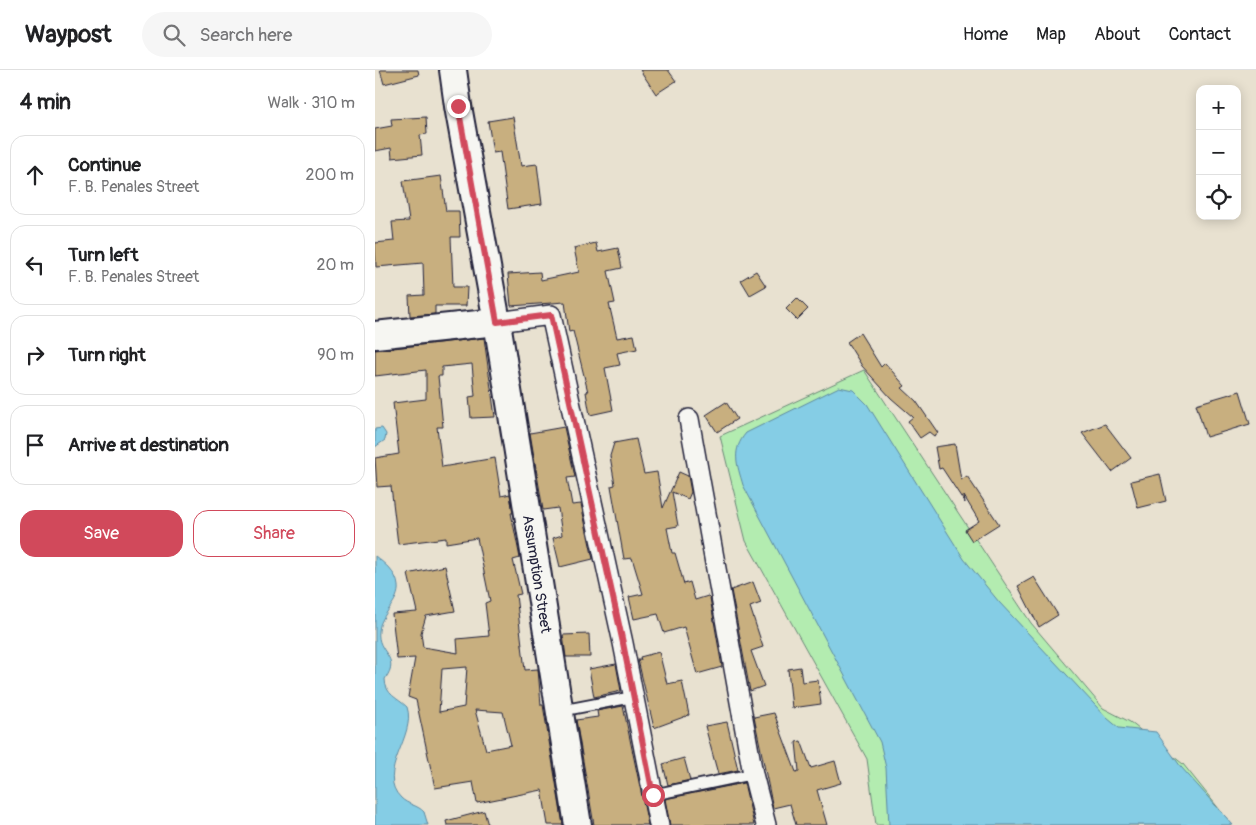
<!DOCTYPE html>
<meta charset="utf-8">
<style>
:root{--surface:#fff;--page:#f6f6f6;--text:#202124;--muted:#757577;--line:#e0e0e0;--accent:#d1495b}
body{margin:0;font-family:Pangolin,sans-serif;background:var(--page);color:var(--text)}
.controls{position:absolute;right:15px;top:15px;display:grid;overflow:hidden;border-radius:10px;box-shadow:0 2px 12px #0003}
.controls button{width:45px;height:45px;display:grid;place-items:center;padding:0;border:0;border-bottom:1px solid var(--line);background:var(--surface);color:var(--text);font:25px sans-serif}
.stop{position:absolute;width:15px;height:15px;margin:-11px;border:4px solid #d1495b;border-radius:50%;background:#fff}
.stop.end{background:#d1495b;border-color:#fff;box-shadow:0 1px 5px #0008}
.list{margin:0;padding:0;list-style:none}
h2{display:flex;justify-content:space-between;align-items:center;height:65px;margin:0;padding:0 20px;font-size:21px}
h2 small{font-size:16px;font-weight:400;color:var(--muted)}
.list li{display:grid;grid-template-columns:32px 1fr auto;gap:15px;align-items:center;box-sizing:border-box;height:80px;margin:0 10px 10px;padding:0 10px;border:1px solid var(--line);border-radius:15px}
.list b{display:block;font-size:19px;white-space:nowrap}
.list p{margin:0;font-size:16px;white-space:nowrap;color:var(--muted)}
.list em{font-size:16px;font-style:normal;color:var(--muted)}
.actions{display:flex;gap:10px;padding:15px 20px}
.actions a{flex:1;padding:11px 0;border:1px solid var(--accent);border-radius:15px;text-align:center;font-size:18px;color:var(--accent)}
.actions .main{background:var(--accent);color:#fff}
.icon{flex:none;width:28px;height:28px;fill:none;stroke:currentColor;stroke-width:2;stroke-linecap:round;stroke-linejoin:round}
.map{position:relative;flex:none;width:881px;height:755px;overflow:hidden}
header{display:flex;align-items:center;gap:30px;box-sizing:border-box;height:70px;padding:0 25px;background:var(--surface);border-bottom:1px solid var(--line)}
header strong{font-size:24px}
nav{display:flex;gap:28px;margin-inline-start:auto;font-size:18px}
.search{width:350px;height:45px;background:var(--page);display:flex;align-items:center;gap:12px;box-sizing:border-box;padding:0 18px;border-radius:28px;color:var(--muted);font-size:19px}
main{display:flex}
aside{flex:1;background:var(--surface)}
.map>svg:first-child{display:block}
.green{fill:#b3ecb0;stroke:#6a8776}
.water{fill:#85cde5;stroke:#5d89a1}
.building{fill:#c8af7f;stroke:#22223b;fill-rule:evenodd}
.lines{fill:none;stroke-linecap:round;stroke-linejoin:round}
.service-casing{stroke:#22223b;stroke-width:14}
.minor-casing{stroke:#22223b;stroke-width:22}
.secondary-casing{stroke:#22223b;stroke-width:30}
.service{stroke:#f6f6f2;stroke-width:10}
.minor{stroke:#f6f6f2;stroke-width:19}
.secondary{stroke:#f6f6f2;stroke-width:26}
.route{stroke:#d1495b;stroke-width:6}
.labels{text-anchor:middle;stroke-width:4;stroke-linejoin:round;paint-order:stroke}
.street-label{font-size:15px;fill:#22223b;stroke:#f6f6f2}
</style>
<header>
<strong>Waypost</strong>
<div class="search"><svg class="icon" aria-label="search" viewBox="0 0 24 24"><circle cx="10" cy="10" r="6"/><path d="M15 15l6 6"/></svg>Search here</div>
<nav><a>Home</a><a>Map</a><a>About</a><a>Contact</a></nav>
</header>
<main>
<aside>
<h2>4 min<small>Walk · 310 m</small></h2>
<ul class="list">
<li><svg class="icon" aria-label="ahead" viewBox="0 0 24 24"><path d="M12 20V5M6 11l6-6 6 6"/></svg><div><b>Continue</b><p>F. B. Penales Street</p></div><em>200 m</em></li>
<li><svg class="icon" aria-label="left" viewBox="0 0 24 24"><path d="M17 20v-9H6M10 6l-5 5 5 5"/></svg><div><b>Turn left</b><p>F. B. Penales Street</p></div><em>20 m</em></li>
<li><svg class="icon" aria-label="right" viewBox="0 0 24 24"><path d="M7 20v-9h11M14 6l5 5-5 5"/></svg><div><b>Turn right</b></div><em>90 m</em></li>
<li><svg class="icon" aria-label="arrive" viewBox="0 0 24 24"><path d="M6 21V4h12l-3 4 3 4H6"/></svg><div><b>Arrive at destination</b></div></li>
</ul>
<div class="actions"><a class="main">Save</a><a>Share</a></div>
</aside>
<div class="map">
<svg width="881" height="755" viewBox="0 0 881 755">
<rect width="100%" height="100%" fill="#e8e1d0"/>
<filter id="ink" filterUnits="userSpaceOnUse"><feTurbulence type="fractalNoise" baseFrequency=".02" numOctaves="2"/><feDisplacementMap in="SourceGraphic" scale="10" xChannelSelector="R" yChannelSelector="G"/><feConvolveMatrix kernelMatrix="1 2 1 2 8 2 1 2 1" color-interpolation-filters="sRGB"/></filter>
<g filter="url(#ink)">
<path class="green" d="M489,300L656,553L728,638L755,652L808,694L857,755H501L492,689L371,471L345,366Z"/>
<g class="water">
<path d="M464,317L478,320L492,334L589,489L624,532L732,648L744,658L781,662L806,697L858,755H514L511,698L505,672L368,415C362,394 356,381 371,363Z"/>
<path d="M7,358L11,364L10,370L0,377V359Z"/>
<path d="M0,486C9,493 22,503 23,516C25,532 5,544 4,561C1,583 27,586 10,609C10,625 23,628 32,637C42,666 0,703 26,728C33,735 43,735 49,742L53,755H0Z"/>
</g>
<g class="building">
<path d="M5,0H43L44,5L9,14Z"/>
<path d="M265,0H293L301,11L281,24Z"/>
<path d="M51,47L52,64L45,65L47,85L17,88L16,78L0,81V59L17,56L16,49Z"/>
<path d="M138,47L146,96L162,94L167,134L133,139L125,82L118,83L113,51Z"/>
<path d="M66,106L71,141H84L85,167H76L78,217H92L91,236H60V244L35,246L34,226L49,225L48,193L1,197L0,173L19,171L17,152L34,151L28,111Z"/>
<path d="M221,173L223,182L243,178L247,198L233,201L240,233L234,234L242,268L259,265L262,279L242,283L245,295L230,298L238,340L215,345L211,322H213L198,261L194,262L190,232L136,236L133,204L165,202L166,210L204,202L199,178Z"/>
<path d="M381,201L391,216L375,225L366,210Z"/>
<path d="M422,228L433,239L422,250L411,239Z"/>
<path d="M485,263L506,297L510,293L530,316L527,318L541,331L563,363L559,366L554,362L545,368L533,351L538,347L516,328L487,296L472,272Z"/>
<path d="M109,268L120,347L96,348L94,327L100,326L97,294L67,297V306H63L68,357H62L67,397L120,388L126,426L135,424L138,443H136L145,488L138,490L146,524L141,525L150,600L163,599L166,635H168L188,755H173L167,720L102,733L98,712L60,718L41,630L33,627L40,588L22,589L17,544L42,542L33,504L70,496L80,541L51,546L46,563L48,577L83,583L82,569L114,566L110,533L115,531L102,468L71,473V468L23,474L16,416L2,417L0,388L24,384L18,333L51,329V300L0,306V280ZM92,597L89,637L64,642L67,599ZM100,640L128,642L136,675L111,680Z"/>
<path d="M865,321L875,354L831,367L821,334Z"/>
<path d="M351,332L362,349L342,362L331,345Z"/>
<path d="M730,354L756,388L737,402L707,363Z"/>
<path d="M189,357L200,407L192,408L197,435L206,434L218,489L185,497L178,468L187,465L183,438L168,440L155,363Z"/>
<path d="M261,369L269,404L282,402L288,438L304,402L313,406L316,422L313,429L297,422L303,456L292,458L297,483H300L309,514L315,512L320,530L333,526L335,528L347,597L322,604L309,557L289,563L283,544L259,549L254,527L268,524L257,488L249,489L236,416L240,415L235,386L239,373Z"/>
<path d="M580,374L586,410L592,406L624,454L597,471L590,460L604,451L589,426L590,433L567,398L564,399L560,377Z"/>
<path d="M785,404L791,431L763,438L756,411Z"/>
<path d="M659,507L683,545L664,557L643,516Z"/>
<path d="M378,512L386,533L375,537L388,577L376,581L389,616L375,621L356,520Z"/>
<path d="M214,564L215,587H191L188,565Z"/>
<path d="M284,582L292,614L307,611L314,645L279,658L263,590H266L265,587Z"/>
<path d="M241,594L246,621L219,627L214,599Z"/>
<path d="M425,597L427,612L443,610L446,634L417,638L413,599Z"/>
<path d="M248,636L273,755H219L201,650L223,647L222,641Z"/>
<path d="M399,643L421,702L424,701L421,672L426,671L436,698L460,691L466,713L442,720L452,755H421L415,734L398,738L379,647Z"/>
<path d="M352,652L363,700L343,704L330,656Z"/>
<path d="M309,688L315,710L293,715L288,694Z"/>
<path d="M369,713L379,755H295L290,729Z"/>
<path d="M109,741L113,755H72L71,751Z"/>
</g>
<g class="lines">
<defs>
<g id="service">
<path d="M185,641L258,627"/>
<path d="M277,725L378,704"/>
</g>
<g id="minor">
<path d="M122,252L176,245L248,573L284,755"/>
<path d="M314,349L378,704L391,755"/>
</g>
<g id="secondary">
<path d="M78,0L83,36L122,252L203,755"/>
<path d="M0,265L122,252"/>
</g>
</defs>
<use href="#service" class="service-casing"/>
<use href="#minor" class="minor-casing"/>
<use href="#secondary" class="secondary-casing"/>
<use href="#service" class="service"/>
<use href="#minor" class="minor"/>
<use href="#secondary" class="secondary"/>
</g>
</g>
<g class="lines" filter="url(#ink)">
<path class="route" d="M83,36L122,252L176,245L248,573L278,725"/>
</g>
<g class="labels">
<g class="street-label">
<text transform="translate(162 504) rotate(81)" y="5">Assumption Street</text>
</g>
</g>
</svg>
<div class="controls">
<button>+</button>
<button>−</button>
<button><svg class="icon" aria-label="locate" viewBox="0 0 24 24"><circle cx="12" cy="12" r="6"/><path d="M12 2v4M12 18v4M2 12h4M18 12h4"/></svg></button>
</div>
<div class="stop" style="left:278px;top:725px"></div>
<div class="stop end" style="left:83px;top:36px"></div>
</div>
</main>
